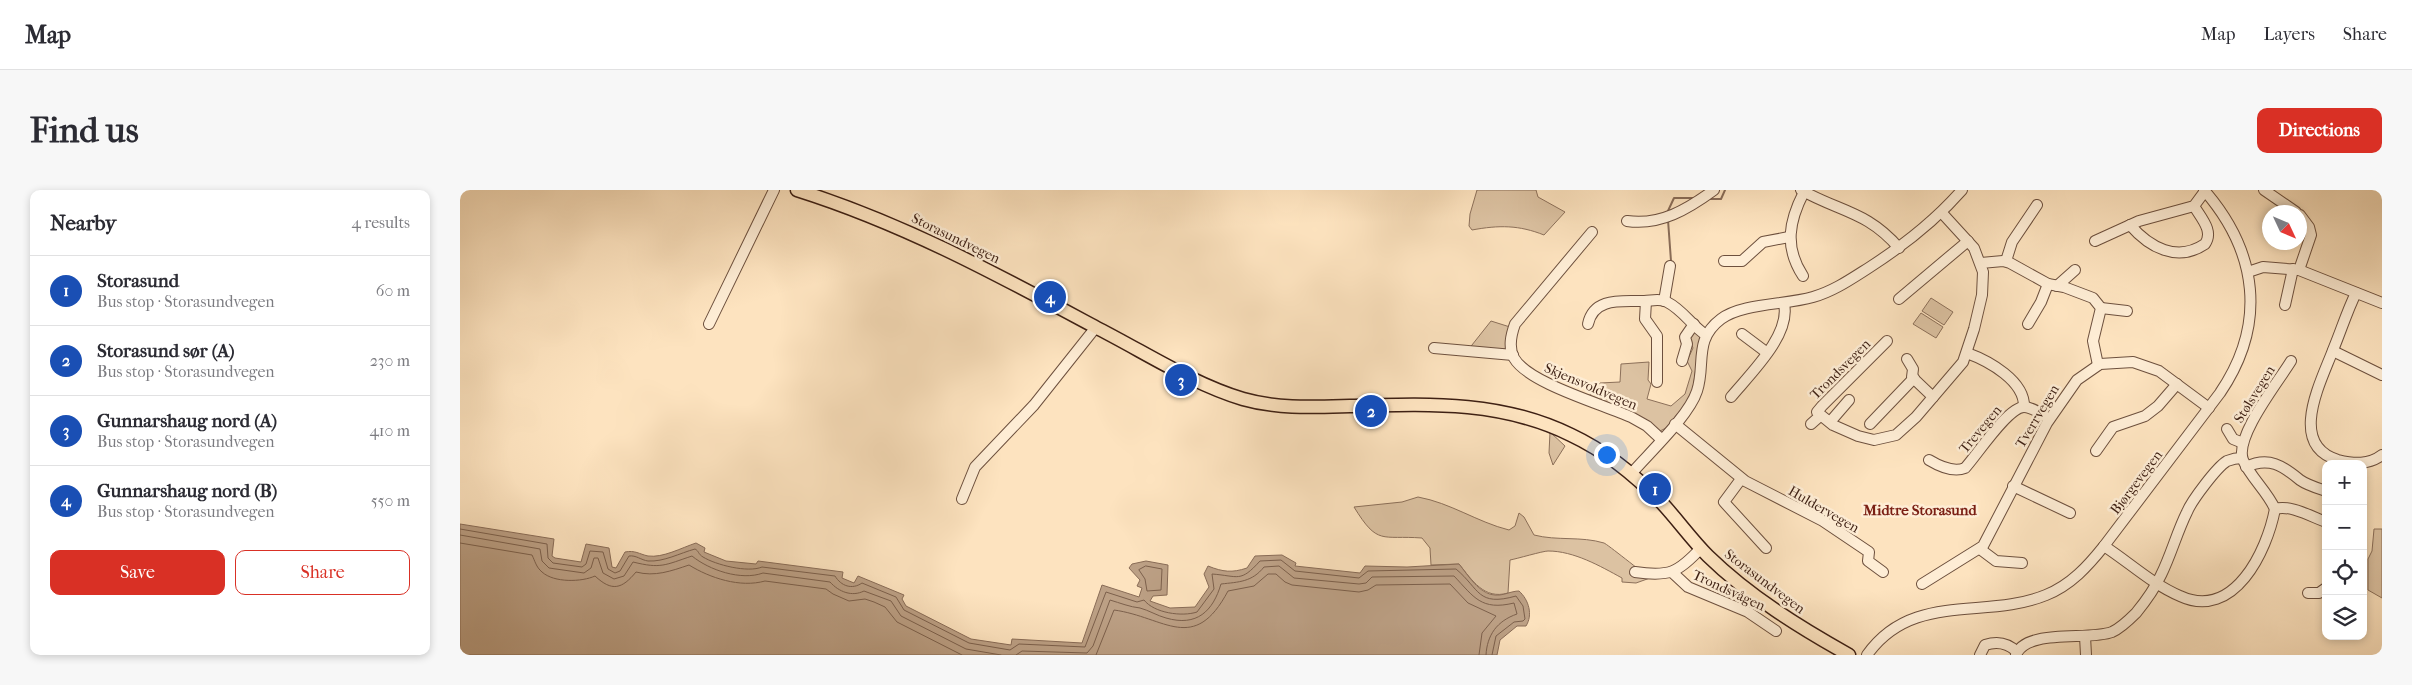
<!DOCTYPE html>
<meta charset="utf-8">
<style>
:root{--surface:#fff;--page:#f7f7f7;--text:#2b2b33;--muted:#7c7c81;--line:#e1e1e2;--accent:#d93025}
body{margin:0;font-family:"IM FELL French Canon",serif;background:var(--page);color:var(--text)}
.controls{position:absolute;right:15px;bottom:15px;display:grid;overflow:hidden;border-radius:10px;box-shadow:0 2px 8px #0003}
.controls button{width:45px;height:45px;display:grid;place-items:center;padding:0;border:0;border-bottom:1px solid var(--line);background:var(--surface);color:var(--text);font:25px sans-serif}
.compass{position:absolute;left:1802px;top:15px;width:45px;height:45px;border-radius:50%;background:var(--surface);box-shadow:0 2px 8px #0003;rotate:134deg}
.you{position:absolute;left:1146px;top:264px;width:18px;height:18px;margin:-12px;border:4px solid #fff;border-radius:50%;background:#1a73e8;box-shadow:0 0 0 8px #1a73e833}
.badge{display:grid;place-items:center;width:32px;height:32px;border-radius:50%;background:var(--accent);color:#fff;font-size:16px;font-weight:700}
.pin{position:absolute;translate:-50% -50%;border:2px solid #fff;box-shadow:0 1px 5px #0006}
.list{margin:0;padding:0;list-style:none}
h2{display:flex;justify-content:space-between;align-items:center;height:65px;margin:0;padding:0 20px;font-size:21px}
h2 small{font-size:16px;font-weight:400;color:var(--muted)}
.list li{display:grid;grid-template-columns:32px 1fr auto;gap:15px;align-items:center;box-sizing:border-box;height:70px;padding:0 20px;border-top:1px solid var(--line)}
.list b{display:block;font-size:19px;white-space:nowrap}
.list p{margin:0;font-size:16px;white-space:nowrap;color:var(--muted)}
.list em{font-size:16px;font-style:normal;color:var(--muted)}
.actions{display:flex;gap:10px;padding:15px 20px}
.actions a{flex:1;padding:11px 0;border:1px solid var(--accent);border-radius:10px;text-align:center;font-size:18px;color:var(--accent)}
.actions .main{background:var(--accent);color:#fff}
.icon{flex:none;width:28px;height:28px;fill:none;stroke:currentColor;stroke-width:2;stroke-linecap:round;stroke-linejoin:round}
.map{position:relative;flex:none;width:1922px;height:465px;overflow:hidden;border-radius:10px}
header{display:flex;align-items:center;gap:30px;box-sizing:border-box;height:70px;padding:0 25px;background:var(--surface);border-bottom:1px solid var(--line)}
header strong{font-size:24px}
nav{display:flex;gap:28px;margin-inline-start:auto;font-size:18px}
.intro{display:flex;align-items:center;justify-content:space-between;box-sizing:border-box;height:120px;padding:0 30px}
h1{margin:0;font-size:35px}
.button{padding:12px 22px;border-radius:10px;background:var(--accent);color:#fff;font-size:18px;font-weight:700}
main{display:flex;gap:30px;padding:0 30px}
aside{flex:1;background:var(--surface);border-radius:10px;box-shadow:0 2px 8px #0003}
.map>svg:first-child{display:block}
.green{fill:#dcc2a2;stroke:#8c705a}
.water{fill:#bca085;stroke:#896c57}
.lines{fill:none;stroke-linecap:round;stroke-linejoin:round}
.shore{stroke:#7c604c;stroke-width:1}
.stream{stroke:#896c57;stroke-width:2}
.minor-casing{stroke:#6d503e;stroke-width:12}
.major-casing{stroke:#3d1f13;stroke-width:15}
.minor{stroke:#feedd5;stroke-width:10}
.major{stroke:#fde3bf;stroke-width:12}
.labels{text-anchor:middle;stroke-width:5;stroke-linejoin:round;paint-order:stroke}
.street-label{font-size:14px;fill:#3d1f13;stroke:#feedd5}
.neighbourhood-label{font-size:15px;font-weight:bold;fill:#7a1f14;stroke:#feedd5}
</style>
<header>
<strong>Map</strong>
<nav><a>Map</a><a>Layers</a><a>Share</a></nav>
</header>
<div class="intro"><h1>Find us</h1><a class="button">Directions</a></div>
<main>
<aside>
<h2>Nearby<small>4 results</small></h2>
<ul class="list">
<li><span class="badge" style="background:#1a4fb4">1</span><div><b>Storasund</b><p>Bus stop · Storasundvegen</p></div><em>60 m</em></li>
<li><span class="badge" style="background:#1a4fb4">2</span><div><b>Storasund sør (A)</b><p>Bus stop · Storasundvegen</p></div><em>230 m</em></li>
<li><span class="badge" style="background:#1a4fb4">3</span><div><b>Gunnarshaug nord (A)</b><p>Bus stop · Storasundvegen</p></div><em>410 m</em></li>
<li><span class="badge" style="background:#1a4fb4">4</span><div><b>Gunnarshaug nord (B)</b><p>Bus stop · Storasundvegen</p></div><em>550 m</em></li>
</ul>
<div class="actions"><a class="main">Save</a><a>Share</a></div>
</aside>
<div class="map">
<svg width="1922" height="465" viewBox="0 0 1922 465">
<rect width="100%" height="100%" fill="#fde3bf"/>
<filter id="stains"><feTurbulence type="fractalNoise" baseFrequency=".004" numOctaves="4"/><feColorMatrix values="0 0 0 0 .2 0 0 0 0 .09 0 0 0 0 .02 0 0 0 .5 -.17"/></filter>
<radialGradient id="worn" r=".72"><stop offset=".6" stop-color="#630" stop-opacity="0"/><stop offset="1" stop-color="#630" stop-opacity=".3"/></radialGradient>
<g class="green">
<path d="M1017,0H1076L1078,7L1105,22L1084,45C1059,35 1039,35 1012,40L1009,36L1010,24Z"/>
<path d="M1471,108L1493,122L1484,135L1462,121Z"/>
<path d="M1461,123L1483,137L1476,148L1453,134Z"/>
<path d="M1031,131L1050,137L1048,159L1008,160Z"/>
<path d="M1235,142L1240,147L1232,206L1206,238L1198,242L1165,219L1167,211L1161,209L1158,218L1128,207L1140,193L1160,192L1161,174L1189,172L1188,190L1191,194L1187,209L1211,216L1225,204L1232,181L1227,171L1233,158L1228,145Z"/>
<path d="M1090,242L1105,256L1093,275L1089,263Z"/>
<path d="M958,307C991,313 1017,332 1049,340L1055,336L1059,323L1064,327L1074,345C1097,351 1121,346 1144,353C1147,354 1183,383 1190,388L1176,393L1162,392V388C1140,376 1114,361 1088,361C1083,361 1056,369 1050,370L1048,403C1024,410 1012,390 999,374L971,375L970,358L962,348C921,345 918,356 894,317L942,312Z"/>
<path d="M1914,339H1922V408L1908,400V369L1912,361Z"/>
</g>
<path class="water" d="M0,334L94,349L92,366L95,368L121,372L126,354L149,358L152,377L156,378L165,362C175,360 179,364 188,366C203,368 221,358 236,353L245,358L244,362L266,371L296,374L298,371L383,382L382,388L394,393L398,386L444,405L442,409L446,416L511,449L551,455L552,449L622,453L642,395L679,407L682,398L677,396L680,390L669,378L672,374L686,371L708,375L707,405L693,406L690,411L710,418L735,417L749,397L744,384L748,376C763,382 772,383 787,378L795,366L822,365L836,373L835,376L900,383L905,376L947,377L999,374C1008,385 1019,404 1035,405C1043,406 1051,401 1059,401C1069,410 1073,425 1066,436H1057L1040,450L1037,465H0Z"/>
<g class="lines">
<g class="shore">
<path d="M0,339L87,354L88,368L93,373L122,377L126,374L130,361L143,362L148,379L155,383L160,381L169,366C176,365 181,370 188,371C204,372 220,363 235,359C239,361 238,364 243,367C256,375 288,383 302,377L375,386C381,396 392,400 402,393L436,407L444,420L509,453L550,460L559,454L625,457L646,402L677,412L684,410C694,423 722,427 737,422L754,399L752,384C779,386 780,393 800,371L821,370L835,381L899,388L908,381L996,379C1020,399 1017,417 1056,406L1063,416L1065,429L1063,431L1054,432L1036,446L1032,465"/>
<path d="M0,345L80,359L82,371L89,378L124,383L131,378L134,368H138L143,383L154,389L164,386L173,372C201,379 205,375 232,366C249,380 281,391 303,383L370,392C379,402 392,407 404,401L431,411L441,426L506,459L541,465"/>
<path d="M0,353L72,365C75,371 76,377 82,382C94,393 122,392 135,386C152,402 162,399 176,382C195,387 211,381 229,375C250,388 280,398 305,391L366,399L373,404L389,411L405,409L414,412L425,417L437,432L502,465"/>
<path d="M686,376L702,379L701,400L687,401L685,389L679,380Z"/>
<path d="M556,465L562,461L627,463L633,456L650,410C660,413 670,417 680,418C688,420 698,426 706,428C737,437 753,421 761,394C779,392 792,392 804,377L819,376L834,388L899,394L906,393L912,387L994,386C1014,407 1021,421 1054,413L1057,424C1037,431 1027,445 1026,465"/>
<path d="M636,465L654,420C705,427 734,465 768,401L794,396L808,384H816L825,392L832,395L899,402L908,400L916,395L990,394L1008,413L1036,426L1022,443L1019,465"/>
</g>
<g class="stream">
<path d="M1248,9H1261L1265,0"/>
<path d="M1207,23L1214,8H1233"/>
<path d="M1208,30L1211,71"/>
</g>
<defs>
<g id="minor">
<path d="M1341,0C1380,22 1407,21 1439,58"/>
<path d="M1804,0L1836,22"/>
<path d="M1167,31C1200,36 1228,19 1254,0"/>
<path d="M1670,35C1689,57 1717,73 1745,54C1754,41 1741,28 1734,16"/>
<path d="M1132,42L1055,134C1051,145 1048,157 1054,168C1068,193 1142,214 1171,227L1187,236L1201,249"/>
<path d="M1635,51L1679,31L1734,16L1745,1"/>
<path d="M1264,71H1282L1303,52L1329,47"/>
<path d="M1546,71L1552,52L1577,15"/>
<path d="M1521,73L1543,71L1550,73L1588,94L1604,97L1633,108L1641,118L1633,151L1638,175"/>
<path d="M1839,80L1851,45L1849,37L1840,25"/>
<path d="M1788,82L1803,77L1839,80L1922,113"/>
<path d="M1343,86C1324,57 1329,31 1344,2"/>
<path d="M1597,96L1615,80"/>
<path d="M1896,103C1887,121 1881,141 1873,160C1861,192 1827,255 1878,270C1894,274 1909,275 1922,265"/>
<path d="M1439,109L1508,51"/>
<path d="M1186,111L1185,129L1197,146V192"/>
<path d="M1204,111L1210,76"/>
<path d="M1825,115L1833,79"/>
<path d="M1641,118L1667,121"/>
<path d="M249,134L314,0"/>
<path d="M1128,134C1134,106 1164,112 1184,111C1191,111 1200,108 1207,112C1223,120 1232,136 1246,145"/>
<path d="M1568,134L1581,112L1588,94"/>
<path d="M1282,144L1306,162"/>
<path d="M1427,151L1362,216L1357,222L1373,235L1398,246L1414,250L1436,245L1456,227L1503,172L1514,139L1522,105L1523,82L1514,58L1482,23"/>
<path d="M974,158L1053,165"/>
<path d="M1873,161L1922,185"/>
<path d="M1507,163C1529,171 1565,191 1564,217"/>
<path d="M1447,169L1453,179L1452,187L1473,207"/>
<path d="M1222,171L1227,154L1225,147L1234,134"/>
<path d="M1271,207C1290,184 1331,145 1324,114"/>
<path d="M1370,232L1389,210"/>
<path d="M1215,234L1285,291L1363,331L1409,362L1408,371L1423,382"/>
<path d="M1351,234L1360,226"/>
<path d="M1410,234L1454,188"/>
<path d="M1767,239L1773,249L1783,253"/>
<path d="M1636,261L1653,237L1685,226L1698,216L1717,194"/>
<path d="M1469,270C1479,276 1493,283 1505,278C1517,265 1548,217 1564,217C1573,217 1582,225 1589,229"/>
<path d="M1786,277C1809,266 1823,276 1840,290C1847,295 1857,298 1866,301"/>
<path d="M1171,284C1189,263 1229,226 1237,201C1246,174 1233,150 1261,129C1282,113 1326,115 1353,107C1374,101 1391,89 1410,77C1444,55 1475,31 1502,0"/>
<path d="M1281,289L1264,312L1306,358"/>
<path d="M1553,296L1610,323"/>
<path d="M502,309L515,277L574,215L636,137"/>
<path d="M1815,319C1807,301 1791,288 1783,270C1774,247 1819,191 1831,171"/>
<path d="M1815,319C1830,314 1852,327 1866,332"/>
<path d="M1644,356C1670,373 1692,394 1720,406C1774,431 1807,361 1815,319"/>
<path d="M1520,359L1536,371L1562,373"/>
<path d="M1175,382C1209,387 1218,383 1241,358"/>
<path d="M1213,383L1228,397L1288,422L1316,441"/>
<path d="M1462,394L1523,356L1587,233L1617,190L1640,174L1673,172L1699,181L1749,218"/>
<path d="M1848,403H1859L1866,398"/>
<path d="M1625,446L1626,465"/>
<path d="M1407,465C1452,401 1525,430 1586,405C1611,395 1628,376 1644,356L1760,203C1807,134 1798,62 1744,0"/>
<path d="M1520,465L1525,455C1537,451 1548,453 1557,462"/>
<path d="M1556,465C1566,438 1629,451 1652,442C1661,438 1669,430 1676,423C1685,412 1695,398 1701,385C1711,365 1717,342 1727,322C1732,310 1757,277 1767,271C1772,269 1777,268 1782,268"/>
</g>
<path id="major" d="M337,0C445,34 540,86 639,139C686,163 733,194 783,209C818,219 854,217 890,216C966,214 1040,210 1111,245C1145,261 1175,285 1201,312C1217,329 1231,349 1248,366C1289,406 1339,437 1389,465"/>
</defs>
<use href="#minor" class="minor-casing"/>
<use href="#major" class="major-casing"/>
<use href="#minor" class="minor"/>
<use href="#major" class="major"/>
</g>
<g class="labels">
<g class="street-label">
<text transform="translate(496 48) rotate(26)" y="5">Storasundvegen</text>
<text transform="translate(1380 179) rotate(-45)" y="5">Trondsvegen</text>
<text transform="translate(1131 196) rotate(23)" y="5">Skjensvoldvegen</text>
<text transform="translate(1794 204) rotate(-58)" y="5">Stølsvegen</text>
<text transform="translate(1577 226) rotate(-59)" y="5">Tverrvegen</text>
<text transform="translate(1520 239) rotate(-50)" y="5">Trevegen</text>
<text transform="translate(1676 292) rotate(-53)" y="5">Bjørgevegen</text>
<text transform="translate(1364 319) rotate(30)" y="5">Huldervegen</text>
<text transform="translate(1305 391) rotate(37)" y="5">Storasundvegen</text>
<text transform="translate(1269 400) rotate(25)" y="5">Trondsvågen</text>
</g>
<g class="neighbourhood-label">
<text x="1460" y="325">Midtre Storasund</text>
</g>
</g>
<rect width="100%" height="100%" filter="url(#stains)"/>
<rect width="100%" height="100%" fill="url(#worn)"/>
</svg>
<div class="controls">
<button>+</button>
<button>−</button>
<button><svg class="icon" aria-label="locate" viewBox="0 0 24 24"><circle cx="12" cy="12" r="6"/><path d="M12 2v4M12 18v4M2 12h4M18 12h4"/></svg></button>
<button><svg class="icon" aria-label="layers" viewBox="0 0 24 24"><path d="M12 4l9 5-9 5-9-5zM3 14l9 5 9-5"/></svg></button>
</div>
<svg class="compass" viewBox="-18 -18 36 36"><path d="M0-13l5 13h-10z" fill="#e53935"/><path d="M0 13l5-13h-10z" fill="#7c7c81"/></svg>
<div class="you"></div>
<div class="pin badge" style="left:1195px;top:299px;background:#1a4fb4">1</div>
<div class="pin badge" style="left:911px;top:221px;background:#1a4fb4">2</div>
<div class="pin badge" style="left:721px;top:190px;background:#1a4fb4">3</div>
<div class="pin badge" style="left:590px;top:107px;background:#1a4fb4">4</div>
</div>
</main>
